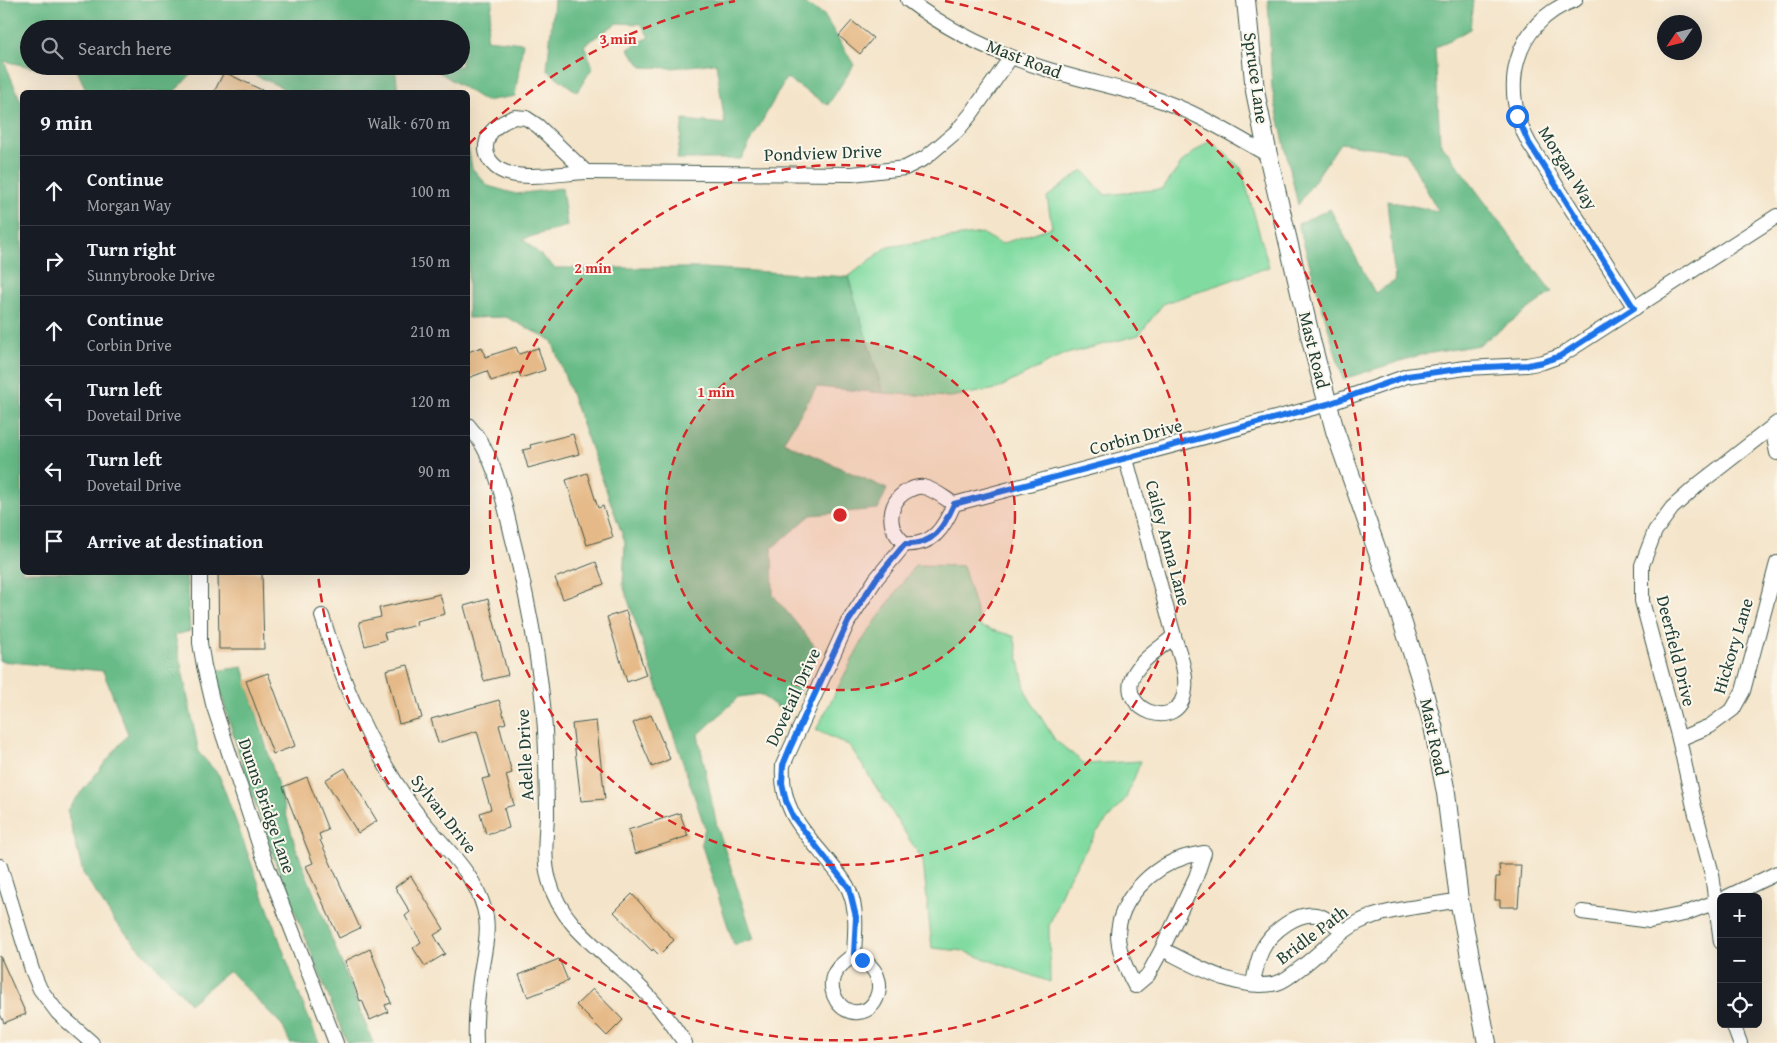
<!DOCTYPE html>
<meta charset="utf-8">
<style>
:root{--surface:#171b24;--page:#20242c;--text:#f1f3f6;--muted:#9ea1a6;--line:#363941}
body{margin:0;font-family:"Gentium Book Plus",serif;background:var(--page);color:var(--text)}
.controls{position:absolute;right:15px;bottom:15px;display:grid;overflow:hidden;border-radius:8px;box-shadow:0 5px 20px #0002}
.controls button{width:45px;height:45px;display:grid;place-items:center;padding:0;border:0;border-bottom:1px solid var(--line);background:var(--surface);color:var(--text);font:25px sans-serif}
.compass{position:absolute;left:1657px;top:15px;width:45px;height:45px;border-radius:50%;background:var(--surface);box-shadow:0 5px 20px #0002;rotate:235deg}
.stop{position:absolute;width:15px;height:15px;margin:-11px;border:4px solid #1a73e8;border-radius:50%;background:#fff}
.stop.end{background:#1a73e8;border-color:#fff;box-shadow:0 1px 5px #0008}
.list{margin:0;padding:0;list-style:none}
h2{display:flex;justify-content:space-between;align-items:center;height:65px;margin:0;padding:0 20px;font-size:21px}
h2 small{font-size:16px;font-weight:400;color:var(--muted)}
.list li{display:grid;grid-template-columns:32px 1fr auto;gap:15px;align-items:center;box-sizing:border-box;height:70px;padding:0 20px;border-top:1px solid var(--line)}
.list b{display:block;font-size:19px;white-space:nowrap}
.list p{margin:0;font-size:16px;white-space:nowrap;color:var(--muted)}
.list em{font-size:16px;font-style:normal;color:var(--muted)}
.icon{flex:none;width:28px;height:28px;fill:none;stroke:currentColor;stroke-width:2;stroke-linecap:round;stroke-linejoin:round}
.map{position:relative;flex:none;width:1777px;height:1043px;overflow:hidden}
.search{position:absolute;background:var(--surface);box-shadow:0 5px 20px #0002;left:20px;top:20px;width:450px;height:55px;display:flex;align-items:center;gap:12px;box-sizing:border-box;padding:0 18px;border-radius:28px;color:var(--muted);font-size:19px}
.panel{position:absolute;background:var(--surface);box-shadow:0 5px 20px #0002;left:20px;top:90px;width:450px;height:485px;border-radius:8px}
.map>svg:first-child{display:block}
.green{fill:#81dba1;stroke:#508c6a}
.forest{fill:#68bb87;stroke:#447c5e}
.building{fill:#e6ba88}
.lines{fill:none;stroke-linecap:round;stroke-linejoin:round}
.minor-casing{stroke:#3f564a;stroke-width:16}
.tertiary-casing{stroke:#3f564a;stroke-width:20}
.minor{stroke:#fff;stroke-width:14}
.tertiary{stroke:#fff;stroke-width:18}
.route{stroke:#1a73e8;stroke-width:6}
.ring{fill:none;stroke:#d62828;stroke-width:2.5;stroke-dasharray:9 6}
.labels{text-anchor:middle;stroke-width:4;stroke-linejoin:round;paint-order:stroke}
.street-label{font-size:18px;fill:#1f3d34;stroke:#fbf7ec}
.centre{fill:#d62828;stroke:#fbf7ec;stroke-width:2.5}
.ring-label{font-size:15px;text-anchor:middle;font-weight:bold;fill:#d62828;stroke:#fbf7ec;stroke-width:4;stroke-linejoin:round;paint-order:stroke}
</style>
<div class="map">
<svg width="1777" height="1043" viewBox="0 0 1777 1043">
<rect width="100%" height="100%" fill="#fbf7ec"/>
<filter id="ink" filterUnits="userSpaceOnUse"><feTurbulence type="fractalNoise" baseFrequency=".02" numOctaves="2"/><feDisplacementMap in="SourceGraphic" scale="10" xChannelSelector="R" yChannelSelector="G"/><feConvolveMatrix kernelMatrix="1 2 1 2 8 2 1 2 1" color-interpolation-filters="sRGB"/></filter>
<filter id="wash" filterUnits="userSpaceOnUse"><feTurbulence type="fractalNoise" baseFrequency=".0096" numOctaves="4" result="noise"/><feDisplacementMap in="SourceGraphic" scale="20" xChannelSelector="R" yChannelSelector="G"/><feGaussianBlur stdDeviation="1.12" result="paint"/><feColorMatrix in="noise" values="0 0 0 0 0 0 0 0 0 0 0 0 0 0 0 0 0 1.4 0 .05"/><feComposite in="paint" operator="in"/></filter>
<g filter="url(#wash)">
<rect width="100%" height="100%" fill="#f4e4c9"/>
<g class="green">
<path d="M1210,140L1241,168L1269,267L1163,304L1139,335L1063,355L997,389L950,397L883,393L848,277L887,247L982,233L1001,244L1052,227L1047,197L1083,170L1105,195L1163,189L1183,161Z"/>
<path d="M915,565L963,566L981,627L1014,636L1026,693L1055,740L1085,764L1141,761L1126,798L1096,833L1065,884L1049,926L1050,982L963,951L932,948L923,861L850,746L816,730L862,641Z"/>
</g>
<g class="forest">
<path d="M0,0H493L486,39L523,43L515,96L485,101L434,69L425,66H461V29H29V66H45L39,69L4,61L22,104V572L186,573L190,631L175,635L199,753L219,775L302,1002L319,1043H290L282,1025L229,971L190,1003L115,922L83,873L67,810L128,734L103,671L0,661Z"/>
<path d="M553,0H798L824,15L854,65L828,105L786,78L741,159H677L683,120L725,124L716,63L672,68L642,67L628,49L649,37L641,24L617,23L584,45L593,67L577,92L547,70L554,1Z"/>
<path d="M1268,0H1473L1470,29L1435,48L1440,142L1552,292L1479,345L1420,355L1343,379L1298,224L1330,209L1375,293L1395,281L1387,201L1438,211L1406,152L1340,143L1298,205L1272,89Z"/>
<path d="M75,66H199L174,92H87Z"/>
<path d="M235,66H395L398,92H282L283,88Z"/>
<path d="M468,146L472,168L488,186L516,194L562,188L567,226L523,239L555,268H703L848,277L883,393L817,387L783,442L887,489L878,509L811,515L772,548L773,595L818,650L788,715L760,694L739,697L698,735L717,826L754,939L734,945L701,843L705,828L623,585L625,542L552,341L506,317L468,318Z"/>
<path d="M243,667L296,848L373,1043H347L278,869L249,786L214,671Z"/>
</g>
<g id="blocks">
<g class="building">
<path d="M852,21L873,38L860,54L839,36Z"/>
<path d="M224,72L266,92H214Z"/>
<path d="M482,347L485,357L516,347L519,354L538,348L545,370L521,378L519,372L491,381L487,371L468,378V352Z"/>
<path d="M573,434L579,454L528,468L523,450L531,448L530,445Z"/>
<path d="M587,473L598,508L603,506L613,537L587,545L566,480Z"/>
<path d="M596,562L604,584L563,599L555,578Z"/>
<path d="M218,572H262L264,649H219Z"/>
<path d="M440,594L445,614L416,621L417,625L384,633L386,640L365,646L359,622L381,617L379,608Z"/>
<path d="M488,599L508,675L484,681L464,606Z"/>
<path d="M626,611L646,675L627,682L607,617Z"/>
<path d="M408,665L422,718L399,724L386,670Z"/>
<path d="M268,673L295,746L273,754L246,681Z"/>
<path d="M499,700L506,723L499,725L512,773L506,775L514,805L504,808L509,828L486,834L480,813L491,809L482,779L490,777L477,731L438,743L431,719Z"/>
<path d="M651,715L670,759L652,767L633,723Z"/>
<path d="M596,721L605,799L581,801L572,724Z"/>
<path d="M345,768L377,821L358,833L325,780Z"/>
<path d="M307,777L328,830L319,834L321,840H320L360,928L339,938L306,866L313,863L283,787Z"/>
<path d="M680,813L688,836L635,854L628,830Z"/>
<path d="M1499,865H1521L1518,907H1500V900H1495L1496,877H1500Z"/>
<path d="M411,876L444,929L434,935L445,954L425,966L413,948L421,942L405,916L410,912L395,887Z"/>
<path d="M632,894L674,940L659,955L653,949L652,951L614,912Z"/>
<path d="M370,949L391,1003L385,1005L388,1012L370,1020L362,1000L360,1001L345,961Z"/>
<path d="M0,956L26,1014L4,1023L0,1014Z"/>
<path d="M559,959L568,981L528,997L519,975Z"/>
<path d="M593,989L623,1020L607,1036L576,1005Z"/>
</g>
</g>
</g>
<g filter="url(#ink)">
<use href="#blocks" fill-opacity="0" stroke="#3f564a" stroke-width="1"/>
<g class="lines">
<defs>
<g id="minor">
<path d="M908,0C949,31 997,54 1046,69C1081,80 1117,87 1153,98C1193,110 1231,134 1268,155"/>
<path d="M1575,0C1513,22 1499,90 1529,143L1635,308"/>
<path d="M515,117L526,118L538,126L586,172C565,173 531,179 511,174C496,171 482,157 487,141C490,128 504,121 515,117Z"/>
<path d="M586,172L852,174L905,168L925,158L957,131L971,114L1011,57"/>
<path d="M468,425C495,455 503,498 512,536C530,607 544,679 546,752C546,773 547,795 547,816C546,838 543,859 549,880C561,925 600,949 632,979C652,998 670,1020 685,1043"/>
<path d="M1772,427L1777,453"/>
<path d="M1126,459L1174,636"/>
<path d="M954,504C944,498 934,489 923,487C917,486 909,490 904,493C891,502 887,522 897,535C899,538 902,541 905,544C933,546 944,528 954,504L1328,404L1407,376L1466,368L1527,365L1543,362L1560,356L1777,216"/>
<path d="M200,572V643L204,666L213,704L262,853L336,1043"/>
<path d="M322,616C343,685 369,745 410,804C433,838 473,868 484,908C491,931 483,955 480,979C477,1000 475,1022 476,1043"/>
<path d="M1174,636C1179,653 1187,672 1185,689C1180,735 1117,710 1133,676C1141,659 1161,648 1174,636Z"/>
<path d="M1679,739L1710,726L1733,709L1743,691L1777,563"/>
<path d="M0,866L32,970L40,989L58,1013L92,1043"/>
<path d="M1727,897L1777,873"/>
<path d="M1582,912L1650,921L1684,914L1721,900"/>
<path d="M1721,942L1712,874L1694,807L1679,739L1642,601V565L1655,531L1672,508L1700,483L1777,423"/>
<path d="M1162,949L1148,975L1135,986C1127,971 1118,952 1118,935C1119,899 1152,867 1185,857C1191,855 1198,854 1204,853L1196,877L1162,949C1194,965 1240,993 1277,983C1285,981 1293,974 1299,969C1320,954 1336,934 1359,922C1384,909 1430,906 1459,900"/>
<path d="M854,954C855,932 858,911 849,890C845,880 836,871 829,862C803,830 780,810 783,765L848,622L876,579L905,544"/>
<path d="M854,954C863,960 873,966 877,976C883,990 875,1011 858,1012C840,1014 828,992 833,977C836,967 847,961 854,954Z"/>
<path d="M1253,984C1255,972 1257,961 1262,950C1271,932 1299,909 1320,916C1328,919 1336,926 1344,931"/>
<path d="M1733,1024L1740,1043"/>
</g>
<path id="tertiary" d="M1246,0L1255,91L1268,155L1312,344L1335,431L1403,624L1419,674L1433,726L1446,793L1459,900L1487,1043"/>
</defs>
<use href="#minor" class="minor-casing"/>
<use href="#tertiary" class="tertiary-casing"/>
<use href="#minor" class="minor"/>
<use href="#tertiary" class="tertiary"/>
</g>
</g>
<g class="lines" filter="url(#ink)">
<path class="route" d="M862,960L854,954L856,917L849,888L794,818L786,801L782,783L783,765L790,748L848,622L876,579L905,544C933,546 944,527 954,504L1328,404L1407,376L1466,368L1528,365L1543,362L1560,356L1634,308L1529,143L1517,116"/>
</g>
<circle cx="840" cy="515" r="175" fill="#d62828" fill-opacity=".12"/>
<g class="ring">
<circle cx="840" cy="515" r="175"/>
<circle cx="840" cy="515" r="350"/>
<path d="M469 144A525 525 0 0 1 735 1M945 1A525 525 0 1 1 318 574"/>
</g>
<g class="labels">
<g class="street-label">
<text transform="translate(1024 59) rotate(21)" y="6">Mast Road</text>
<text transform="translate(1256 78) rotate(82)" y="6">Spruce Lane</text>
<text transform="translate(823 153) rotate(-2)" y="6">Pondview Drive</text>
<text transform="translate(1568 168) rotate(58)" y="6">Morgan Way</text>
<text transform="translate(1314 350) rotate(76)" y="6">Mast Road</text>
<text transform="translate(1136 437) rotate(-15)" y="6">Corbin Drive</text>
<text transform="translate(1168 543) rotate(75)" y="6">Cailey Anna Lane</text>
<text transform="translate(1733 646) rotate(-73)" y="6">Hickory Lane</text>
<text transform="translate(1676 651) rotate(76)" y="6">Deerfield Drive</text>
<text transform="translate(793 697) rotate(-65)" y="6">Dovetail Drive</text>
<text transform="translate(1434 737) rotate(78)" y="6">Mast Road</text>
<text transform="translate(525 755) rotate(-93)" y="6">Adelle Drive</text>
<text transform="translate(267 806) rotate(71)" y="6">Dunns Bridge Lane</text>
<text transform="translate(444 814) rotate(52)" y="6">Sylvan Drive</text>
<text transform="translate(1312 935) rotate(-37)" y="6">Bridle Path</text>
</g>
</g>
<circle cx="840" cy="515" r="8" class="centre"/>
<g class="ring-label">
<text x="618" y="44">3 min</text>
<text x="593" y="273">2 min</text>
<text x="716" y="397">1 min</text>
</g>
</svg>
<div class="controls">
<button>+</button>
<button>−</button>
<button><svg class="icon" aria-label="locate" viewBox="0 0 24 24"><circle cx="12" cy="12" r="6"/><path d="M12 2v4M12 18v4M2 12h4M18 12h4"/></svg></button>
</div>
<svg class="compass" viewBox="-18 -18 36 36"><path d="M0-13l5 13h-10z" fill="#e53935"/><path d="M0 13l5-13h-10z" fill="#9ea1a6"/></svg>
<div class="stop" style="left:1517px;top:116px"></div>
<div class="stop end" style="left:862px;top:960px"></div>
<div class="search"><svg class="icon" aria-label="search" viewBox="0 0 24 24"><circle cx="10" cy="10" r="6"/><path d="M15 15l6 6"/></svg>Search here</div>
<section class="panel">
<h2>9 min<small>Walk · 670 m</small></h2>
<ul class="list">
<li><svg class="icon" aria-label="ahead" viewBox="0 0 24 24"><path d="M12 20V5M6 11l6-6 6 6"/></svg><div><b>Continue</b><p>Morgan Way</p></div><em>100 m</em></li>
<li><svg class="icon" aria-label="right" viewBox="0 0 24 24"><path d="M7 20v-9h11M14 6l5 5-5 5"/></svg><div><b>Turn right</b><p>Sunnybrooke Drive</p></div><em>150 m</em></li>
<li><svg class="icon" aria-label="ahead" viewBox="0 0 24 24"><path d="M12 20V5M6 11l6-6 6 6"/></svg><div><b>Continue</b><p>Corbin Drive</p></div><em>210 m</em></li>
<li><svg class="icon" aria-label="left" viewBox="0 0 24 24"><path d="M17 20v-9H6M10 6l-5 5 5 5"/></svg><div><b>Turn left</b><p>Dovetail Drive</p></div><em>120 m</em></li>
<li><svg class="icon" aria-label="left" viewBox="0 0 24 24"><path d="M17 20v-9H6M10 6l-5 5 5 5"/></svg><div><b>Turn left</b><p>Dovetail Drive</p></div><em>90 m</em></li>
<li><svg class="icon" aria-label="arrive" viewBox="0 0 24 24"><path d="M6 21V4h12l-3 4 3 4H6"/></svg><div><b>Arrive at destination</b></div></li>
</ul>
</section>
</div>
